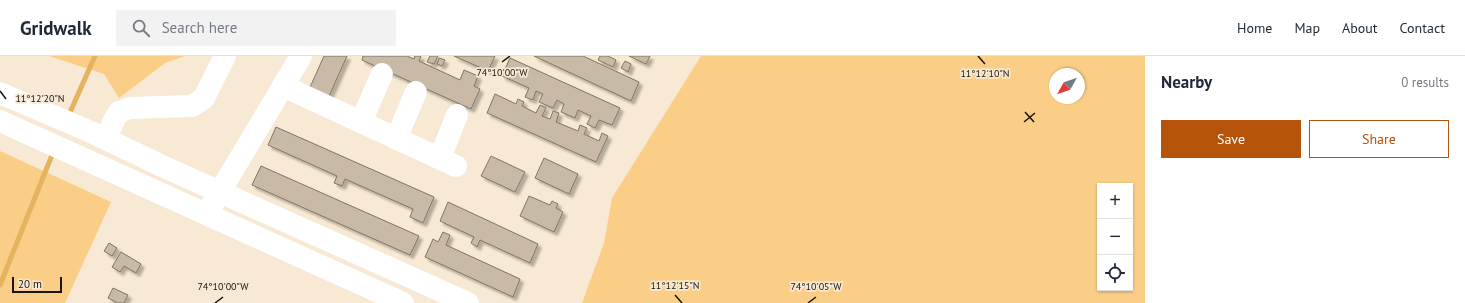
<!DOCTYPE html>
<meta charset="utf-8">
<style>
:root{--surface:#fff;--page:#f2f2f3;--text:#1f2937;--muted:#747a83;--line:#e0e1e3;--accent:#b45309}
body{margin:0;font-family:"PT Sans",sans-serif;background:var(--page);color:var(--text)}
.controls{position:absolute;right:12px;bottom:12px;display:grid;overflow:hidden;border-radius:0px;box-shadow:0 1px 3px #0004}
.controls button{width:36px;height:36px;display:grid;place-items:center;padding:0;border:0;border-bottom:1px solid var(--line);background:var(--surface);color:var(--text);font:20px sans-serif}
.compass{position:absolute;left:1049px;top:12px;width:36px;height:36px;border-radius:50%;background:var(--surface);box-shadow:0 1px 3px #0004;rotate:230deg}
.scale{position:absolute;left:12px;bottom:10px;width:50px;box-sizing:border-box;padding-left:4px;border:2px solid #18130c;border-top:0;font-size:11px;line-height:14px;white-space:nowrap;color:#18130c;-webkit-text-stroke:3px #f7e9d3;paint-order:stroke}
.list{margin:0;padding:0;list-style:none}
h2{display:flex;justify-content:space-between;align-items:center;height:52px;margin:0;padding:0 16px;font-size:17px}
h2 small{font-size:13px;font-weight:400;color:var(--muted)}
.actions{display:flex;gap:8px;padding:12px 16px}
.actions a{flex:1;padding:9px 0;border:1px solid var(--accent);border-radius:0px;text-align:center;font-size:14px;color:var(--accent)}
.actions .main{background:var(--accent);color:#fff}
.icon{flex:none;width:22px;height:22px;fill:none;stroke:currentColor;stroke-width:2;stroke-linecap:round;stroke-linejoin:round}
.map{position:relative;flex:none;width:1145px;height:247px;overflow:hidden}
header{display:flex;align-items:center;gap:24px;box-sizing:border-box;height:56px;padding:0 20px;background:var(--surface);border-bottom:1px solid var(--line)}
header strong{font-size:19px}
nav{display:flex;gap:22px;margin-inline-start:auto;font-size:14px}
.search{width:280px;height:36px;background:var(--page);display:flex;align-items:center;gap:10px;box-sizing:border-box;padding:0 14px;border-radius:0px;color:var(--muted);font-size:15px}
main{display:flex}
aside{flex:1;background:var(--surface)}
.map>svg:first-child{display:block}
.green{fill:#face87;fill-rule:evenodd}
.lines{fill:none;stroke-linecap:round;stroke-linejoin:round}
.stream{stroke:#e5b35f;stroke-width:5}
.building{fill:#c8baa6;stroke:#817561;filter:url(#shadow)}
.minor{stroke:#fff;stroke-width:22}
.ticks{fill:none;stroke:#18130c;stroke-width:1.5}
.ticks-label{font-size:10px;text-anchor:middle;fill:#18130c;stroke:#f7e9d3;stroke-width:3.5;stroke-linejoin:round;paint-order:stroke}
</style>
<header>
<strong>Gridwalk</strong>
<div class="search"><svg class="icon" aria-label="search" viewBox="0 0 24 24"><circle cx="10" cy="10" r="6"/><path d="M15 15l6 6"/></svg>Search here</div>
<nav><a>Home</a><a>Map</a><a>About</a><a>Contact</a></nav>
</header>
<main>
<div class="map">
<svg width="1145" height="247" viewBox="0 0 1145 247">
<defs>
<filter id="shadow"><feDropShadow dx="3.5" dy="3.5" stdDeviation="1" flood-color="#0004"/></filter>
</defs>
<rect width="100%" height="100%" fill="#f7e9d3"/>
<g class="green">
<path d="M49,0H185L165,7L119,42L104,18Z"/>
<path d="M701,0H1145V247H582L604,187L612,142ZM1055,18H1079V42H1055ZM1100,130H1130V232H1100Z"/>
<path d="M0,95L111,146L65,247H0Z"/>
</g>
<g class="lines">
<g class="stream">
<path d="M68,61L95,0"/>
<path d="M0,229L54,94"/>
</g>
</g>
<g class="building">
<path d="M324,0H347L326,47L307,38Z"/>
<path d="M363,0H407L414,3L415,0H421L419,5L460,24L464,14L478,20L474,30L480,33L471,53L362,4Z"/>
<path d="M430,0H438L434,8L427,6Z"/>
<path d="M454,0H495L488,15Z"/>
<path d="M534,0H583L639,26L631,45Z"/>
<path d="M600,0H608L616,4L613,11L598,4Z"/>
<path d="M629,0H650L646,8Z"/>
<path d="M439,2L445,4L442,10L437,8Z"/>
<path d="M510,2L620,52L612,69L599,64L595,72L587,68L591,60L578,54L575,62L561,56L564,48L557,44L553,52L539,46L543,38L536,35L533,44L525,41L529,32L502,20Z"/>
<path d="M625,5L631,8L628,16L621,12Z"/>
<path d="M495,38L516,48L518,43L524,46L522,50L536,57L540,49L546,52L542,60L550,63L553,55L559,57L556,66L578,75L580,69L587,72L584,78L599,85L602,77L608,80L596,106L487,57Z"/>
<path d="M276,71L434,141L423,167L410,161L413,153L345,123L342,130L334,127L337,120L268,89Z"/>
<path d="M491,100L525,116L515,136L481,120Z"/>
<path d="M544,102L578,118L569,138L535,122Z"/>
<path d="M261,110L419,180L410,199L252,129Z"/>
<path d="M529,140L550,149L552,145L558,148L556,152L563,156L554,176L520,160Z"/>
<path d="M448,146L538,188L530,207L480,184L477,191L471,187L474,181L440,165Z"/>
<path d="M443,176L450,179L446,189L520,223L513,241L425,201L433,183L438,186Z"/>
<path d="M109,187L117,192L112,200L104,195Z"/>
<path d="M121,196L141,208L136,217L124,210L120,216L112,211Z"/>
<path d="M113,232L128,239L124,247H118L108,242Z"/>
</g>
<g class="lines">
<g class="minor">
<path d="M283,30L456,110"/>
<path d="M0,37L91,76L162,110L468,247"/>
<path d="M0,65L403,247"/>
<path d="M361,66L382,18"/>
<path d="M106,83L114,64L119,56L130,52L192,50L204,42L225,0"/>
<path d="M396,83L416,36"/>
<path d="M440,102L457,59"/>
<path d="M212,149L301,0"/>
</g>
</g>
<path class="ticks" d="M978,0L985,8M502,6L510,0M0,35L6,43M1025,56L1034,66M1024,66L1035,57M675,239L682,247M215,247L223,241M808,247L816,241"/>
<g class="ticks-label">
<text x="502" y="20">74°10'00"W</text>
<text x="985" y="21">11°12'10"N</text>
<text x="40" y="46">11°12'20"N</text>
<text x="675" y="233">11°12'15"N</text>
<text x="223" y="234">74°10'00"W</text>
<text x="816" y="234">74°10'05"W</text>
</g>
</svg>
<div class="controls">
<button>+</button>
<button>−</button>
<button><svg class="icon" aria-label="locate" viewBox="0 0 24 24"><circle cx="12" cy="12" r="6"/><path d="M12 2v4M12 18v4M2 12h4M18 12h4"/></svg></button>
</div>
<svg class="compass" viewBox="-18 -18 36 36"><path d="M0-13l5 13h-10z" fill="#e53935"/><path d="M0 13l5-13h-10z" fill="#747a83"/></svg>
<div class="scale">20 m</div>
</div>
<aside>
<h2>Nearby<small>0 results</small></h2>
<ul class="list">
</ul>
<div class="actions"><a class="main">Save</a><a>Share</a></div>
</aside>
</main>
